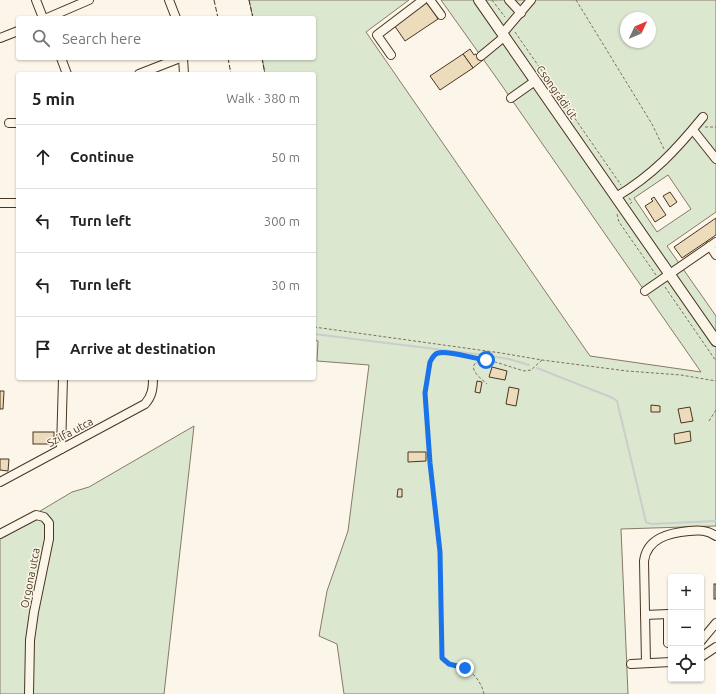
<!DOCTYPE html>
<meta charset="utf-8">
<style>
:root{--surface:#fff;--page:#f6f6f6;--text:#222;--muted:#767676;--line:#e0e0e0}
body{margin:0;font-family:Ubuntu,sans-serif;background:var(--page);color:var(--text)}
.controls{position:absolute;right:12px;bottom:12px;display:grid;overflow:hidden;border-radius:4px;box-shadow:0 1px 3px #0004}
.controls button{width:36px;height:36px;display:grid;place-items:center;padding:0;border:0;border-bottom:1px solid var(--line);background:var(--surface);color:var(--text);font:20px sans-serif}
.compass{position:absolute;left:620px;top:12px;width:36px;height:36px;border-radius:50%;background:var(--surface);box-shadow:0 1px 3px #0004;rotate:46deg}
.stop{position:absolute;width:12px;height:12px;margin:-9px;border:3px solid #1a73e8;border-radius:50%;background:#fff}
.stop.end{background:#1a73e8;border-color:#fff;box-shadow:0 1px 4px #0008}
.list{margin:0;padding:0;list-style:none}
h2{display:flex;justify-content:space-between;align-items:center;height:52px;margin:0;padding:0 16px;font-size:17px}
h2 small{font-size:13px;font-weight:400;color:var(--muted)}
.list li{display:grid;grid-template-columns:26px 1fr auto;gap:12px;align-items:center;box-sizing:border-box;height:64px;padding:0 16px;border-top:1px solid var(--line)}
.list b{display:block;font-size:15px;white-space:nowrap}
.list em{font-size:13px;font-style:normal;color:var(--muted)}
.icon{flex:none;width:22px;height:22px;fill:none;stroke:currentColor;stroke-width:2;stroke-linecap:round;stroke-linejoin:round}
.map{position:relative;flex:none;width:716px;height:694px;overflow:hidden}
.search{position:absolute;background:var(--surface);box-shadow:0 1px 3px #0004;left:16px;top:16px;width:300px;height:44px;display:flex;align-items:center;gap:10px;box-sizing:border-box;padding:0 14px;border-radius:4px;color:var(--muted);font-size:15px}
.panel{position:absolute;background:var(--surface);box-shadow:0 1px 3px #0004;left:16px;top:72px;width:300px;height:308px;border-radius:4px}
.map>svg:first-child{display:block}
.green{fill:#dce7d0;stroke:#887966;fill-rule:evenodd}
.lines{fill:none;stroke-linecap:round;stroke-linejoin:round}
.stream{stroke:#c9cecd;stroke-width:2}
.building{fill:#ecdcbc;stroke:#4a3520}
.minor-casing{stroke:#4a3520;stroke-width:10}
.major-casing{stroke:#4a3520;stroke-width:12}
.path{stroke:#7f6f5c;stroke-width:1;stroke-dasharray:3 2;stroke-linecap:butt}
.minor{stroke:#fbf6e9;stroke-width:8}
.major{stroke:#fbf6e9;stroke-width:10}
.fence{stroke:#4a3520;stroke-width:1;stroke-dasharray:5 2;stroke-linecap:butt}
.route{stroke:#1a73e8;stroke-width:5}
.labels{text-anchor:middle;stroke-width:3;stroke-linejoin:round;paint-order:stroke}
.street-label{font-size:11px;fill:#4a3520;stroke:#fbf6e9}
</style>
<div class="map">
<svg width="716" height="694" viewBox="0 0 716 694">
<rect width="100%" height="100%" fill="#fbf6e9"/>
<g class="green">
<path d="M249,0H409L366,32L590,356L701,372L498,80L441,0H716V212L667,246L716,316V526L621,529L628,694H344L337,644L319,636L327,591L348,531L369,365L317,361L318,341L314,340V74H265L262,58H314V18H253ZM626,18H650V42H626ZM668,175L691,209L657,232L634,198Z"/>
<path d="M194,426L164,694H0V535L72,492L89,487Z"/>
</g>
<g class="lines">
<g class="stream">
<path d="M314,321V323"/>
<path d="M314,334L476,354L509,359L529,365"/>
<path d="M537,368L613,398L617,401L646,522L651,524L716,521"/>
</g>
</g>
<g class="building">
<path d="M428,2L438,19L405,41L394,25Z"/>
<path d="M470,49L474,55L476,54L478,58L480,56L483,60L473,68L463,54Z"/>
<path d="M463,54L473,68L440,90L430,76Z"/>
<path d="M670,192L677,202L670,207L663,196Z"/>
<path d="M654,197L666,215L655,222L645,206L653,201L651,199Z"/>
<path d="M716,218V235L682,258L674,247Z"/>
<path d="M492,367L507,371L505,380L489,377Z"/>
<path d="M477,381L482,382L480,393L475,392Z"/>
<path d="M509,387L519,389L516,406L506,404Z"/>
<path d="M0,391H4L3,409H0Z"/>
<path d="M651,405L660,406V412H651Z"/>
<path d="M690,407L693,421L681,423L678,409Z"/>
<path d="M690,431L691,441L675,444L674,434Z"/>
<rect x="33" y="432" width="21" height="12"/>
<path d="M408,452H426V461L408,462Z"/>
<path d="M0,459H9L8,471L0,470Z"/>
<path d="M398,489H402V497H397Z"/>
<rect x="714" y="584" width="2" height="15"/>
</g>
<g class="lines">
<defs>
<g id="minor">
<path d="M36,0L43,18"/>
<path d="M169,0L176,18"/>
<path d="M430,0L441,15"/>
<path d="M509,0L521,13"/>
<path d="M47,18L89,0"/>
<path d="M502,34L531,0"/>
<path d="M0,38L18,31"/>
<path d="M391,55L377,35L423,0"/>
<path d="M481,56L504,37"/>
<path d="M61,58L67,74"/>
<path d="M183,58L184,74"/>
<path d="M139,74L180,58"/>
<path d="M511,98L535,81"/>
<path d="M9,123H18"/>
<path d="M693,130L716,159"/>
<path d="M616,197C653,175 676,150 703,117"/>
<path d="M0,203H18"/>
<path d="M710,246L716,255"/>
<path d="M645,291L716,242"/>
<path d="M61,449L63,378"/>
<path d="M0,482L145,404C152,396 153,389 153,378"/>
<path d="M0,534L36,515L44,517L49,523V539L34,612L30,640L29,694"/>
<path d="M645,615L668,614V643H671"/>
<path d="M701,641L716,623"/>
<path d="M701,657L716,647"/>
<path d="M646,663L644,561C647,538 669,533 689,531C700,530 707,530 716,536"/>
<path d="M631,664L671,662"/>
</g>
<path id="major" d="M479,0L716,341"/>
</defs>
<use href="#minor" class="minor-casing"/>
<use href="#major" class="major-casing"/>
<g class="path">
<path d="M492,0L505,17"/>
<path d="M576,0L652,124L664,149"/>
<path d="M515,32L621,185"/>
<path d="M705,127H716"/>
<path d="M629,198L632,202L630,204"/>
<path d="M617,214L619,222L656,275"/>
<path d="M665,287L716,361"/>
<path d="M314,327L501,353L542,360L627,371L681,375L716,381"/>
<path d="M479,360C477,362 475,363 474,365C471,372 483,380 487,384"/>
<path d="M709,421L716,410"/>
<path d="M484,694C482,684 474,672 465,669C456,665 448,666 442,658L439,552L430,463L425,393L432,358L438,353L441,352L492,361L524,371L531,370L542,360"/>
</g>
<use href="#minor" class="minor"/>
<use href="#major" class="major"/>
<g class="fence">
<path d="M214,0L218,18"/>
<path d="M249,0L253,18"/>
<path d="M228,58L231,74"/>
<path d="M262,58L265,74"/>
</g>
</g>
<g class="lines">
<path class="route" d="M465,668L449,664L442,658L440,552L430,463L425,393L430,362C432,358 434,354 438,353C448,350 474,359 486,360"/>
</g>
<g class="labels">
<g class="street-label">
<text transform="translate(557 92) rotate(55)" y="4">Csongrádi út</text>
<text transform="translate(70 432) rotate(-28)" y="4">Szilfa utca</text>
<text transform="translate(30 578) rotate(-79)" y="4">Orgona utca</text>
</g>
</g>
</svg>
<div class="controls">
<button>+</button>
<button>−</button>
<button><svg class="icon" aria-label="locate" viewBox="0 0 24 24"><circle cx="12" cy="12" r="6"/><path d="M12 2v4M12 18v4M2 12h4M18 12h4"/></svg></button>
</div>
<svg class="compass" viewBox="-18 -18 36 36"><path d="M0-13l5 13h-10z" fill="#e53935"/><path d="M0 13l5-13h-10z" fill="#767676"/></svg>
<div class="stop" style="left:486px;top:360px"></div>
<div class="stop end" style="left:465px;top:668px"></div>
<div class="search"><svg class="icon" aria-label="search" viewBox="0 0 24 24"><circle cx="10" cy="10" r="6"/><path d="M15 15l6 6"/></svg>Search here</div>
<section class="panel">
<h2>5 min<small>Walk · 380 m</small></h2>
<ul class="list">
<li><svg class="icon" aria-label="ahead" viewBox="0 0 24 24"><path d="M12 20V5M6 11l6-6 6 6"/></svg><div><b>Continue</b></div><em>50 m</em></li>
<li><svg class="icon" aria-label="left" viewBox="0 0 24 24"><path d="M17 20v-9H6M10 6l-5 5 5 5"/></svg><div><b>Turn left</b></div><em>300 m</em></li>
<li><svg class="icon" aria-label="left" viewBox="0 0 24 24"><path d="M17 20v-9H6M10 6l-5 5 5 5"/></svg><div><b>Turn left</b></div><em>30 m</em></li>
<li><svg class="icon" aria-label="arrive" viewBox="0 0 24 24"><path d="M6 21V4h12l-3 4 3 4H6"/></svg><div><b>Arrive at destination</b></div></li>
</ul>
</section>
</div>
